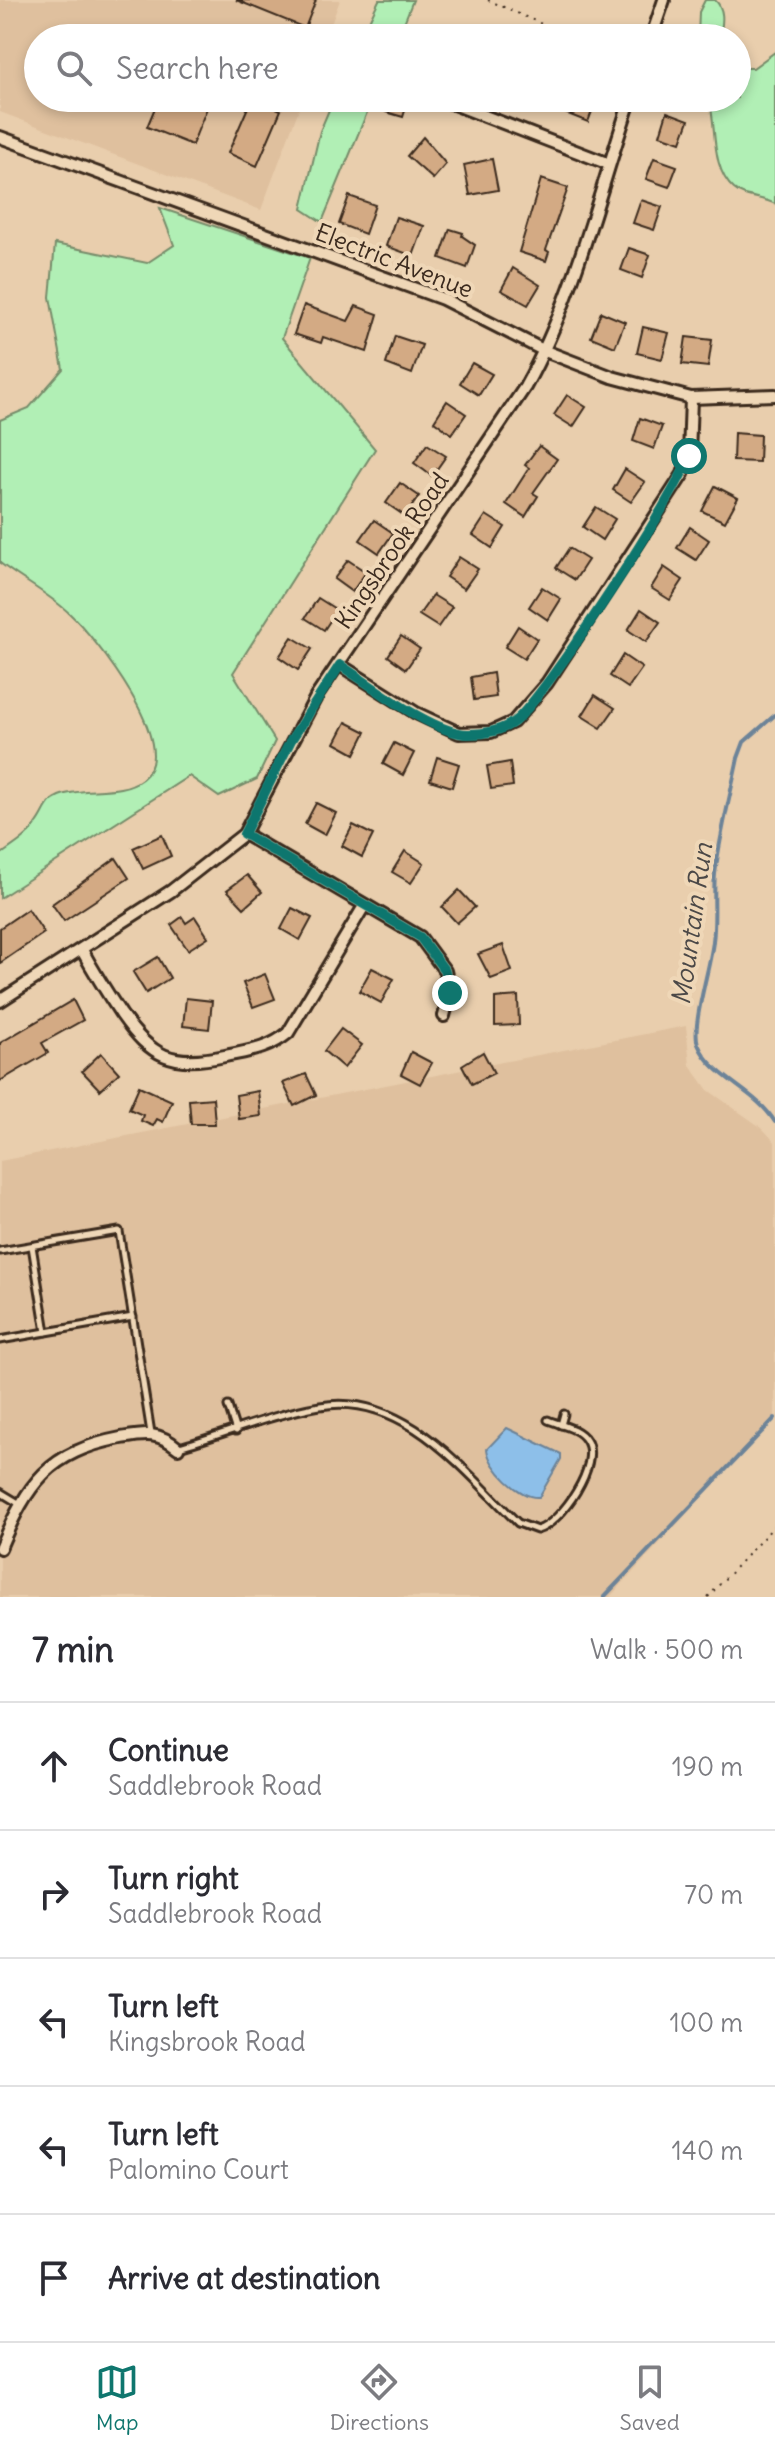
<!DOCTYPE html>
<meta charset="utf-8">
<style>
:root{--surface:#fff;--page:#f2f2f3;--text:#2b2b33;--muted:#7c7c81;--line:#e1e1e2;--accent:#0f766e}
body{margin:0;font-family:Delius,sans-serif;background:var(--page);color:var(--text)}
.stop{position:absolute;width:24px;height:24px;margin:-18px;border:6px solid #0f766e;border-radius:50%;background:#fff}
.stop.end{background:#0f766e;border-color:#fff;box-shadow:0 2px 8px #0008}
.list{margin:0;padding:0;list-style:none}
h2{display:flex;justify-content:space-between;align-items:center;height:104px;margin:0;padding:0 32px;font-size:34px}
h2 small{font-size:26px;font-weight:400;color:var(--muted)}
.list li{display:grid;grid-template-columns:52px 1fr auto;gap:24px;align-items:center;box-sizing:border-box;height:128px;padding:0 32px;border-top:2px solid var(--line)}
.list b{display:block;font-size:30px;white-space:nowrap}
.list p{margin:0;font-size:26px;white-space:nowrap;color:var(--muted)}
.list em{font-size:26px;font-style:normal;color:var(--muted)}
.icon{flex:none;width:44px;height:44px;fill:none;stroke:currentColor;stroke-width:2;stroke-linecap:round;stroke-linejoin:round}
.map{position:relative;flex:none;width:775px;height:1597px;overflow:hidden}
.search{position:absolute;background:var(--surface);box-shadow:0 4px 12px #0003;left:24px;right:24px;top:24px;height:88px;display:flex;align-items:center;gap:20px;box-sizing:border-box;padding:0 28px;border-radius:44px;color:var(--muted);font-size:30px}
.sheet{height:744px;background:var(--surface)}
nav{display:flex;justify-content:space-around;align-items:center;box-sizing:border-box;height:112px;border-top:2px solid var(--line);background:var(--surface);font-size:22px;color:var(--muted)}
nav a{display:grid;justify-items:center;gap:4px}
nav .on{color:var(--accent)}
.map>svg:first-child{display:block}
.built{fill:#dfc09e}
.green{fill:#b1efb5;stroke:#768c6a;stroke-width:2}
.water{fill:#8dbfe9;stroke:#6c8398;stroke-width:2}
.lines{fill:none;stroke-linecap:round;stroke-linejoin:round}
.stream{stroke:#6c8398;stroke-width:4}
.building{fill:#d3aa84;stroke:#3b2a1e;stroke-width:2}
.lane-casing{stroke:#3b2a1e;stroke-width:11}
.street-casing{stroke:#3b2a1e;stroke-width:16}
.path{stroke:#3b2a1e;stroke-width:2;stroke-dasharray:2 6;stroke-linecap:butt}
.lane{stroke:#efd7b7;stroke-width:5}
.street{stroke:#efd7b7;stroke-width:10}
.route{stroke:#0f766e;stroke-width:10}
.labels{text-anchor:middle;stroke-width:8;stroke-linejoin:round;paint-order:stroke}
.street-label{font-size:24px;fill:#3b2a1e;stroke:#efd7b7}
.water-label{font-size:26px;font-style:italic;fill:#4b4847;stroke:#efd7b7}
</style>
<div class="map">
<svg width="775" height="1597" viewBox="0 0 775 1597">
<rect width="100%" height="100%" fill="#e9cead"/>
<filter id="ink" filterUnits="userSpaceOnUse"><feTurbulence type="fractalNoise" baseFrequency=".0125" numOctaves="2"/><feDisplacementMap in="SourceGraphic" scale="16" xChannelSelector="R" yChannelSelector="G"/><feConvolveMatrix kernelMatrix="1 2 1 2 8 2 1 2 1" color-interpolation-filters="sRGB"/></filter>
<g filter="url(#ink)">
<g class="built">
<path d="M0,0H340L326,38H38V98H303L261,210L0,112Z"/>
<path d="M686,1026L690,1065L708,1090L762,1128L775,1142V1418L610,1597H0V1161Z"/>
</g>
<g class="green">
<path d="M379,0H413L398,38H361Z"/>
<path d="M705,0H715C726,10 722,25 720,38H698L699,12Z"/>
<path d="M775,52V204C762,196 745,199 734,189C710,168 717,126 709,98H737V68H753Z"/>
<path d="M334,98H373L322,222L302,209L320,131Z"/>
<path d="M160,208L310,258L282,338L375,449L233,673L275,741L257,779L219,797L189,776L0,898V855C13,846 28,837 37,823C45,813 46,801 59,796C84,786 120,796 142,779C184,748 94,636 69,613C49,594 22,580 0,563V420L29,408L63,369L50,297L55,244L147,263L174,245Z"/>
</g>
<path class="water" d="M507,1428L561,1454V1459L539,1497C520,1499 489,1468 487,1449Z"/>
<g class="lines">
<g class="stream">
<path d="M775,715L744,742L738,758C730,796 720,835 715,874C713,896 716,919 713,941C711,965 691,1026 698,1044C712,1078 755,1089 775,1122"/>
<path d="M604,1597L775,1418"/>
</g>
</g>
<g class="building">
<path d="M236,0H316L305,28Z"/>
<path d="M159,98H211L192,145L147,127Z"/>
<path d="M252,98L281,110L257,166L228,153Z"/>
<path d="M390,98H409L403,117L386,112Z"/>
<path d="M527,98H597L588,122Z"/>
<path d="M667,112L689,120L681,142L660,135Z"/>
<path d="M423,137L446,164L433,179L407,156Z"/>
<path d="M654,158L677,166L669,187L646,179Z"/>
<path d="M492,159L498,190L470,195L464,165Z"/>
<path d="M541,179L568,188L546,250L549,252L546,261L519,252Z"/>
<path d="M349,196L375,205L365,234L339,224Z"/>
<path d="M641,200L662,207L654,230L633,223Z"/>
<path d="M396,217L424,226L413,256L386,246Z"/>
<path d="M450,229L463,233L462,236L475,245L467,268L440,258Z"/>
<path d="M629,248L650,255L642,278L621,270Z"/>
<path d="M513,268L540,285L528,305L501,290Z"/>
<path d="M304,305L348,321L356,306L378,314L367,352L323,337L321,343L294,334Z"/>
<path d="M601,312L625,322L615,347L591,337Z"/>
<path d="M643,327L669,333L662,359L637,353Z"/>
<path d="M395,336L422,345L412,374L386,364Z"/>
<path d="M686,337L712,340L708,367L682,364Z"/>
<path d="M472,363L492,374L479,395L460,383Z"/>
<path d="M567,395L586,407L573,427L554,415Z"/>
<path d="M447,401L466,414L452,434L434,421Z"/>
<path d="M640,418L662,426L654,449L633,441Z"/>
<path d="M734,433L760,435L759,462L733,461Z"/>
<path d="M427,444L446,456L432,476L414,463Z"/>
<path d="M539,446L557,459L533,493L538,496L525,517L506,504L529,468L525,465Z"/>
<path d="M625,469L645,482L631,502L613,490Z"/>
<path d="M400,483L419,496L405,516L386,503Z"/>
<path d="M715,486L738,498L725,522L702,511Z"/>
<path d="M596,507L615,519L602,540L583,527Z"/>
<path d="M486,515L505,527L492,548L473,535Z"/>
<path d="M374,520L393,533L379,553L360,540Z"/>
<path d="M690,527L709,540L696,560L677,548Z"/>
<path d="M569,548L588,560L575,580L556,568Z"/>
<path d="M459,557L478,569L464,589L446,577Z"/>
<path d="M348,560L366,572L352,592L334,579Z"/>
<path d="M664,567L683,580L670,600L651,588Z"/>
<path d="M542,587L561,599L548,620L529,607Z"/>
<path d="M433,595L452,607L438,627L419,615Z"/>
<path d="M318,598L337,610L324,630L305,618Z"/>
<path d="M641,609L660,622L646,642L628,630Z"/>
<path d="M518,626L537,639L524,659L505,647Z"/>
<path d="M401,636L420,649L406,669L388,656Z"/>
<path d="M292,637L312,649L298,670L279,657Z"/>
<path d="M623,655L642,668L628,688L610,676Z"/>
<path d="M493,673L496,697L474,700L471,677Z"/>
<path d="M595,695L615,708L601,728L582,716Z"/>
<path d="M346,722L366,732L355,754L335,743Z"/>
<path d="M394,743L414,753L403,775L383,764Z"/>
<path d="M437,757L459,764L452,787L430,780Z"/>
<path d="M510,762L513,786L491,789L487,766Z"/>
<path d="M316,803L336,813L325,835L305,824Z"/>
<path d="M353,825L373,835L362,857L342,846Z"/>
<path d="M162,835L171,856L143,869L133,848Z"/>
<path d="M405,851L424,863L411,883L392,872Z"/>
<path d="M116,858L129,878L64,921L52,904Z"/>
<path d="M247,875L262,892L244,908L227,890Z"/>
<path d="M459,890L475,907L457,923L442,907Z"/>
<path d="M292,908L312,918L300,940L281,929Z"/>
<path d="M28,909L44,933L0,963V928Z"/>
<path d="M182,917L186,923L195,917L208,937L188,950L171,925Z"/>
<path d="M503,945L512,971L491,979L478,954Z"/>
<path d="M158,957L170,978L146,993L133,972Z"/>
<path d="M372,968L394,979L381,1003L359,991Z"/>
<path d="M265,974L275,999L253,1007L243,983Z"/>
<path d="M518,996L519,1025L495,1026V998Z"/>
<path d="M186,998L212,1001L209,1029L183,1026Z"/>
<path d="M73,1000L83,1020L42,1043L48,1053L0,1081V1043Z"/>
<path d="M341,1029L362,1045L344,1068L324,1051Z"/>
<path d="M411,1052L432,1063L420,1084L401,1074Z"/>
<path d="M483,1052L494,1073L472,1084L462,1065Z"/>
<path d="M101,1053L119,1073L100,1090L82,1071Z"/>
<path d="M306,1074L316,1095L294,1106L283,1083Z"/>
<path d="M139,1086L172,1101L163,1122L157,1119L153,1126L141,1121L143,1115L129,1109Z"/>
<path d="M258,1091L261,1116L239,1119L236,1095Z"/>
<path d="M213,1098L215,1124H191L189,1100Z"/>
</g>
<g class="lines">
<defs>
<g id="lane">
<path d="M32,1246L46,1332"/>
<path d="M0,1251L119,1231L151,1433"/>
<path d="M0,1340L133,1317"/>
<path d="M228,1406L236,1431"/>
<path d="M561,1425L564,1414"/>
<path d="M179,1447C225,1434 273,1414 320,1406C404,1391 465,1472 518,1523L537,1530C561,1524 602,1463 586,1440C579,1428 560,1425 548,1420"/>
<path d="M0,1492L20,1504"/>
</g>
<g id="street">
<path d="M651,38L664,0"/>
<path d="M451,103L609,164"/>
<path d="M0,137L443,299L545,351L612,377L691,398L775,395"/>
<path d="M340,665L416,713L459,733L491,732L513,722L547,683L683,474L689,456L691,398"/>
<path d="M244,834L420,937L445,971L450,993L444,1016"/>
<path d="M82,950C94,972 107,993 121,1014C152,1058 172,1067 225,1056C249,1051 269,1049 288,1033L364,906"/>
<path d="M0,1001L171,891L244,834L316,697L525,387C575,297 598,195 631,98"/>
<path d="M0,1548C28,1483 48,1452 121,1438C145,1434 158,1431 178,1448"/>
</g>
</defs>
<use href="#lane" class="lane-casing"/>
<use href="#street" class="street-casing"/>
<g class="path">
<path d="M488,0L573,38"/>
<path d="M708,1597L775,1525"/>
</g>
<use href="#lane" class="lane"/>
<use href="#street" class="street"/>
</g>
</g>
<g class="lines" filter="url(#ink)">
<path class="route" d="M450,993L445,971L420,937L244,834L291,740L340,665C371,685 433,734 468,734C484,734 502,731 515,721C543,700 680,491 689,456"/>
</g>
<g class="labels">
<g class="street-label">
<text transform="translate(394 261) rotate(21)" y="8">Electric Avenue</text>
<text transform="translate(392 551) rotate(-56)" y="8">Kingsbrook Road</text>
</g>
<g class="water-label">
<text transform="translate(692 924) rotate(-82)" y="9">Mountain Run</text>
</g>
</g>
</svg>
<div class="stop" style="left:689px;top:456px"></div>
<div class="stop end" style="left:450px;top:993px"></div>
<div class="search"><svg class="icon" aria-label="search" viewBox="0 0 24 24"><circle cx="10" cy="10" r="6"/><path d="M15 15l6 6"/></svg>Search here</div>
</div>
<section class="sheet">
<h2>7 min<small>Walk · 500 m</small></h2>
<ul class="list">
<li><svg class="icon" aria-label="ahead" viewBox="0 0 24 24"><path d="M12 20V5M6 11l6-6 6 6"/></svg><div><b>Continue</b><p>Saddlebrook Road</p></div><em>190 m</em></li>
<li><svg class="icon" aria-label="right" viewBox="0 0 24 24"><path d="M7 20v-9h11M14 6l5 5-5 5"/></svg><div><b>Turn right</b><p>Saddlebrook Road</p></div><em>70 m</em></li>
<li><svg class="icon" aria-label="left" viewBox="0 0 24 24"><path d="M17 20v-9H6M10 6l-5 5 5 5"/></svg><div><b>Turn left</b><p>Kingsbrook Road</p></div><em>100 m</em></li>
<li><svg class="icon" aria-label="left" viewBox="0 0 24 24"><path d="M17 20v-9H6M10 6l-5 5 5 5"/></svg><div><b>Turn left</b><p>Palomino Court</p></div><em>140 m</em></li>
<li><svg class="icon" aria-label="arrive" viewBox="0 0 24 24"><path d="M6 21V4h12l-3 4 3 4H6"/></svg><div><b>Arrive at destination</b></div></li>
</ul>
</section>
<nav>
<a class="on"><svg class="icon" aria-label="map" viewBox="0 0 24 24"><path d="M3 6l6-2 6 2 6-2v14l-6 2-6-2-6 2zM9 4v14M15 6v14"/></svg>Map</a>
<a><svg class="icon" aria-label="directions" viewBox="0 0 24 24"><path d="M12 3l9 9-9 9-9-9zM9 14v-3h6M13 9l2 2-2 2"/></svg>Directions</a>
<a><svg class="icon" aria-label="saved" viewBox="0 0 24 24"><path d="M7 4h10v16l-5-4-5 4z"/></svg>Saved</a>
</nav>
